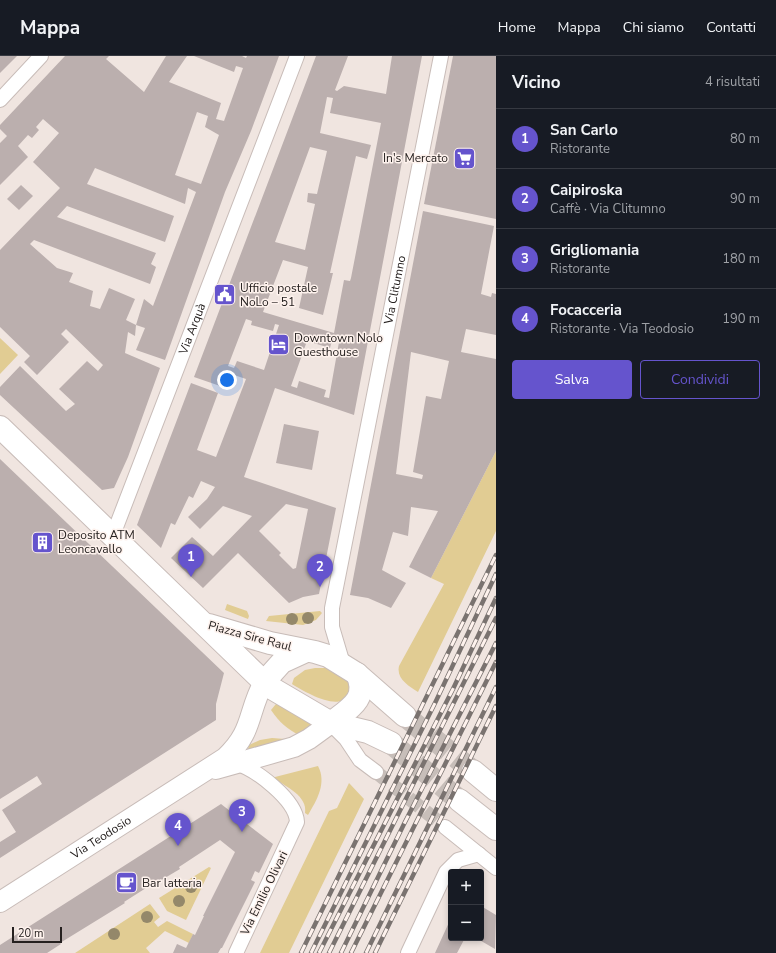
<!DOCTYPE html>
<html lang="it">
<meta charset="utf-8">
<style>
:root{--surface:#171b24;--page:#242831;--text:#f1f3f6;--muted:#9ea1a6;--line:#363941;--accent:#6554cd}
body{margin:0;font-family:"Nunito Sans",sans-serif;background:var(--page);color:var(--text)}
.controls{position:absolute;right:12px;bottom:12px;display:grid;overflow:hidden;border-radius:4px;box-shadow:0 2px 6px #0003}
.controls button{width:36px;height:36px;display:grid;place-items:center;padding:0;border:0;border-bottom:1px solid var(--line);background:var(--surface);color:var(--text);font:20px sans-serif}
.scale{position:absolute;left:12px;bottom:10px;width:50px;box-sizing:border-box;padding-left:4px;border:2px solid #25201f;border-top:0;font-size:11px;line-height:14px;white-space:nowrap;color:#25201f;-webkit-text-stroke:3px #fef2ed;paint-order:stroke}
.you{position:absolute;left:227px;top:324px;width:14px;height:14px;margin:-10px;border:3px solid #fff;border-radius:50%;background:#1a73e8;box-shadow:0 0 0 6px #1a73e833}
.badge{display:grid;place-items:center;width:26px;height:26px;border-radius:50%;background:var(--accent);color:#fff;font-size:13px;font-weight:700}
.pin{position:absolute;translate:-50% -33px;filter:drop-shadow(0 1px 2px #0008)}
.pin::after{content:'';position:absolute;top:21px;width:14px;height:12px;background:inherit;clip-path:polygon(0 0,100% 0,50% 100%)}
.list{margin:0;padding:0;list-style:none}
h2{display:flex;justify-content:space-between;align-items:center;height:52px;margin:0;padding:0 16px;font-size:17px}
h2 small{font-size:13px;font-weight:400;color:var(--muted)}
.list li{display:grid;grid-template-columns:26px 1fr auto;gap:12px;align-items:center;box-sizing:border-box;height:60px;padding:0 16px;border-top:1px solid var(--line)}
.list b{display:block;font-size:15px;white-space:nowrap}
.list p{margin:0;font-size:13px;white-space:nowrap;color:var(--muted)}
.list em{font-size:13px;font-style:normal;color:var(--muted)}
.actions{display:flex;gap:8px;padding:12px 16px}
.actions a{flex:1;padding:9px 0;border:1px solid var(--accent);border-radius:4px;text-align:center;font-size:14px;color:var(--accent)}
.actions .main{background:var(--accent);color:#fff}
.map{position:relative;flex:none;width:496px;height:897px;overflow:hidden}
header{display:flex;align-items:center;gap:24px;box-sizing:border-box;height:56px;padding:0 20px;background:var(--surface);border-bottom:1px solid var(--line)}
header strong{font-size:19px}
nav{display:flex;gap:22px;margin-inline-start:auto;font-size:14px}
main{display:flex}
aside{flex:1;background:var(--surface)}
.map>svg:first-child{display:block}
.green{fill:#e1cc93}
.building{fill:#bbafae;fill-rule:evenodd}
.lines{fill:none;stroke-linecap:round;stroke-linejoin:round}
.street-tunnel{stroke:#c7beb9;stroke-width:14;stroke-dasharray:14 7;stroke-linecap:butt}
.primary-tunnel{stroke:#c7beb9;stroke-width:22;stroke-dasharray:22 11;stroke-linecap:butt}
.street-casing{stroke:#c8bcb8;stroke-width:16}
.secondary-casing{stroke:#c8bcb8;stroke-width:22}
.primary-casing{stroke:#c8bcb8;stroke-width:24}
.street{stroke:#fff;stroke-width:14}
.secondary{stroke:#fff;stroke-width:20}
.primary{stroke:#fff;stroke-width:22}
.rail-casing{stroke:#7a7370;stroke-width:4.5}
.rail{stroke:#fef2ed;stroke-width:3;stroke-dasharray:9;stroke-linecap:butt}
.tree{fill:#94886a}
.labels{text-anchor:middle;stroke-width:3;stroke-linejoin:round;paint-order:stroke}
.poi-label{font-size:12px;fill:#25201f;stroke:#fef2ed;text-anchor:start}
.street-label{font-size:12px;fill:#25201f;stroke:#fef2ed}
</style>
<header>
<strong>Mappa</strong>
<nav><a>Home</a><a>Mappa</a><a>Chi siamo</a><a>Contatti</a></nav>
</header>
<main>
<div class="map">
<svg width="496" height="897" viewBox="0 0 496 897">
<rect width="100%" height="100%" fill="#f0e5e0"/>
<g class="green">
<path d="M0,282L18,299L0,318Z"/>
<path d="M496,395V475L418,636C409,630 396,623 399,610L444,528L431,522Z"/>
<path d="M227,548L247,555L249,560L248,563L225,554Z"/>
<path d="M320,555L322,557L316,564L303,569L266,565L269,560Z"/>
<path d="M315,612H327L348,624L351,635C348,638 346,642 343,644C331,651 303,635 292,628L294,622L305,614Z"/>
<path d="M276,648H280L312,669L301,680C288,674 279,666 271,654Z"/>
<path d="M272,682L285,683L249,694L248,693L249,689L260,684Z"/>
<path d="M318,710C327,727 317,744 308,759L305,757C308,740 286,731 274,722L275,721Z"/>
<path d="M349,727L364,743L289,897H260L329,755L337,752Z"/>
<path d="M209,811L211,812L186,864L167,855L159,842Z"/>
<path d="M150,848L160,861L154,866L158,871L167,865L193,878L189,887L165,875L146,892L150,897H75Z"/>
</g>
<g class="building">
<path d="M0,0H17L0,17Z"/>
<path d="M65,0H109L106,3L144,36L166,0H187L169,26L221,47L216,63L224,65L243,12L236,10L234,16L194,0H242L246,2L247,0H279L251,75L225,136L165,304L136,294L145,272L136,269L144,243L153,250L196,136L188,132L185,148L95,112L87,128L174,160L165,186L67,150L57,161L156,197L151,208L156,211L150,228L34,184L30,188L57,212L73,217L69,226L93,235L90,250L100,253L109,232L135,243L126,264L136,269L135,280L128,276L125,297L160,312L128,401L114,432L102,434L0,339V331L20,310L66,355L75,348L59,333L87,305L98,315L103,309L66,273L61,278L69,286L37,319L24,306L30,300L0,271V194L60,132L33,106L59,77L43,63L36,71L39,74L32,82L28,79L18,90L28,101L0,129V87L7,80L0,73V69ZM197,56L208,60L205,71L219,79L201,128L175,119Z"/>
<path d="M316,0H348L335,34L337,35L344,30L386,38L392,0H422L354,359L275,332L244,421L336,452L319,538L303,541L289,547L238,497L203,532L171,502L192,481L213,500L252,460L223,450L200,473L188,461L207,443L215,431L201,425L193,442L189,440L175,469L171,467L161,492L137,469L191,327L218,337L197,394L216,401L246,323L228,317L223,331L194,321ZM327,41L333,42L330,57L381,67L351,222L350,225L344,224L334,277L263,256L283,204L308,211L299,252L323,259L333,217H330L356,100L367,103L371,89L320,77ZM310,91L327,95L317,138L308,137L307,146L315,148L305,194L275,186ZM246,263L252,265L251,269L273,275L275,268L279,269L264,314L237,305L234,312L228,310ZM332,284L339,286L329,342L324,341L326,334L299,325L297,332L291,330L307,285L330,292ZM286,448L308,453L296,512L293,513L279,499L281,497L259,475Z"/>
<path d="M453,0H496V163L424,148Z"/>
<path d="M21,129L33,140L19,154L7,143Z"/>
<path d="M423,155L494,170L481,238L491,241L492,237L496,238V279L466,273L461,296L496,303V395L431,522L409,511L438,455L411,451L408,480L393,476L382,514L406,527L391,552L368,542L350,539ZM411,296L449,305L441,343L426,340L413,416L423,419L422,423L396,418Z"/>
<path d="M284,368L319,375L312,414L276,407Z"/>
<path d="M0,403L224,617L216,648V664L0,802V786L16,776L2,754L42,728L37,720L0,743Z"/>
<path d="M221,748L273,788L259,817L255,815L251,824L255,826L222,892H221L218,897H173L177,888L186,892L193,878L195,879L204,860H203L235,796L220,784L179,811L180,813L158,826L157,825L124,846L125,847L60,887L61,888L47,897H0V889Z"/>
<path d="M481,850L496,859L495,893L476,882H481Z"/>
<path d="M451,862V882H465L457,897H435Z"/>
</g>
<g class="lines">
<path class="street-tunnel" d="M376,716L445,771"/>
<g class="primary-tunnel">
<path d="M405,660L473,715"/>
<path d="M391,687L459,744"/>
</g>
<defs>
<g id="street">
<path d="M0,44L41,0"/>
<path id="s1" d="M113,479L297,0"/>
<path id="s2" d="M343,608L332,571V552L441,0"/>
<path d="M331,668L346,683L360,704L376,716"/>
<path d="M235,707C256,713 296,744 297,766L236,897"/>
<path d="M445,771L496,812"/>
<path d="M408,897L446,816L458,804L479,798"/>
</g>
<g id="secondary">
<path d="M216,713L294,691L309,683L331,667"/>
<path id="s3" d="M0,846L225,702C254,675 247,657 264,626"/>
</g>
<g id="primary">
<path d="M0,371L268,630L331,667L368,676L391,687"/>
<path d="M209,569L270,587L315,596L328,600L357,618L405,660"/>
<path d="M264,626L282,606L306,595"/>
<path d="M331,667C349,653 369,643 357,618"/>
<path d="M473,715L496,734"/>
<path d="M459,744L496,773"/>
</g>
</defs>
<use href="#street" class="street-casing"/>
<use href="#secondary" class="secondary-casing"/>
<use href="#primary" class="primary-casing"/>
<use href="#street" class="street"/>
<use href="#secondary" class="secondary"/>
<use href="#primary" class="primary"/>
<defs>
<g id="rail">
<path d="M301,897L496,499"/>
<path d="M311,897L436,645L496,518"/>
<path d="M319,897L453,633L496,542"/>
<path d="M329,897L496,562"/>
<path d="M341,897L404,768L496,587"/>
<path d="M351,897L496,606"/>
<path d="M366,897L496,631"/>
<path d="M375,897L496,650"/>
</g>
</defs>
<use href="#rail" class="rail-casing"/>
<use href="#rail" class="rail"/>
</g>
<g class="tree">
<circle cx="308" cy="562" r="6"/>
<circle cx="292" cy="563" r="6"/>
<circle cx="191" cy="831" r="6"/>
<circle cx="179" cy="845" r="6"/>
<circle cx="147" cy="861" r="6"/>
<circle cx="114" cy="878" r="6"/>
</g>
<defs>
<symbol id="supermarket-square" viewBox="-11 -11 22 22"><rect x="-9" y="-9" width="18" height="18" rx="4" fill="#6554cd" stroke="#fef2ed"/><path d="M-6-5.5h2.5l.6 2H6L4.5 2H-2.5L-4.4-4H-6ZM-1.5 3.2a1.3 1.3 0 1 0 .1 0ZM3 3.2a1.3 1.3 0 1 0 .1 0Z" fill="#fff"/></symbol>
<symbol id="civic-square" viewBox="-11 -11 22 22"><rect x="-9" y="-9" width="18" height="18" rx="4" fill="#6554cd" stroke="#fef2ed"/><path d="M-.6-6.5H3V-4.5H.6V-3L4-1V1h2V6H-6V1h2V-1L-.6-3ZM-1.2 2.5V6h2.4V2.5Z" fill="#fff"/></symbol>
<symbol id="hotel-square" viewBox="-11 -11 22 22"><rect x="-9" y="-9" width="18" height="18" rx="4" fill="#6554cd" stroke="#fef2ed"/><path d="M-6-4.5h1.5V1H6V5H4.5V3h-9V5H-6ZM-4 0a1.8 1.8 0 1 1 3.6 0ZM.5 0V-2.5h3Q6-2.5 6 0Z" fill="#fff"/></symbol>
<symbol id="building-square" viewBox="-11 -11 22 22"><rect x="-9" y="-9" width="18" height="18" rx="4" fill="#6554cd" stroke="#fef2ed"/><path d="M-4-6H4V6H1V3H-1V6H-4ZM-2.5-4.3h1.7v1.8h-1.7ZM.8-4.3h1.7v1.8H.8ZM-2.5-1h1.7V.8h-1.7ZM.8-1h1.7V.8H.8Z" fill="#fff"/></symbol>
<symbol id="cafe-square" viewBox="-11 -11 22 22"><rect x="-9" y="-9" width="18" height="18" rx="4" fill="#6554cd" stroke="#fef2ed"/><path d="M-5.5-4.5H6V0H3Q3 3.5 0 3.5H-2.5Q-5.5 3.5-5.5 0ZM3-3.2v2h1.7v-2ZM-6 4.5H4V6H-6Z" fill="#fff"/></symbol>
</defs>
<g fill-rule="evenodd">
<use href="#supermarket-square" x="452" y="90" width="25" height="25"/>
<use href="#civic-square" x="212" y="226" width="25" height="25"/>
<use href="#hotel-square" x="266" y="276" width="25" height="25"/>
<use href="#building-square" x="30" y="474" width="25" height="25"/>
<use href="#cafe-square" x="114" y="814" width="25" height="25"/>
</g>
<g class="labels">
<g class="poi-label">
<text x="448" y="106" text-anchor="end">In's Mercato</text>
<text x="240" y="236">Ufficio postale<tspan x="240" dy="14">NoLo – 51</tspan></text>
<text x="294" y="286">Downtown Nolo<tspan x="294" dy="14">Guesthouse</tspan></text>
<text x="58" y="483">Deposito ATM<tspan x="58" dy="14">Leoncavallo</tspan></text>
<text x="142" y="831">Bar latteria</text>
</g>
<g class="street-label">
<text dy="4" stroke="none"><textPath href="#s2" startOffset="382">Via Clitumno</textPath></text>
<text dy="4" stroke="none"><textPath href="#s1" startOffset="221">Via Arquà</textPath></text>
<text transform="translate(250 580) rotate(15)" y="4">Piazza Sire Raul</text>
<text dy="4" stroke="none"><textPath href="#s3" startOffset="120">Via Teodosio</textPath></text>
<text transform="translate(264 837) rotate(-64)" y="4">Via Emilio Olivari</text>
</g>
</g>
</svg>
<div class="controls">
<button>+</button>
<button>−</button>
</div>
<div class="scale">20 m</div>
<div class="you"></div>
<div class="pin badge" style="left:191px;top:521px">1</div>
<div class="pin badge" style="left:320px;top:531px">2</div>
<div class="pin badge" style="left:242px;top:776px">3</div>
<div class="pin badge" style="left:178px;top:790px">4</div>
</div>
<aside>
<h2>Vicino<small>4 risultati</small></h2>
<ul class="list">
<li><span class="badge">1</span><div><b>San Carlo</b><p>Ristorante</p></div><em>80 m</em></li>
<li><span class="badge">2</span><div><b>Caipiroska</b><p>Caffè · Via Clitumno</p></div><em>90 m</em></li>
<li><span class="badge">3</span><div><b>Grigliomania</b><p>Ristorante</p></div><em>180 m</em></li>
<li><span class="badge">4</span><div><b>Focacceria</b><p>Ristorante · Via Teodosio</p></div><em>190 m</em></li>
</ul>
<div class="actions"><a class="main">Salva</a><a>Condividi</a></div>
</aside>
</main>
